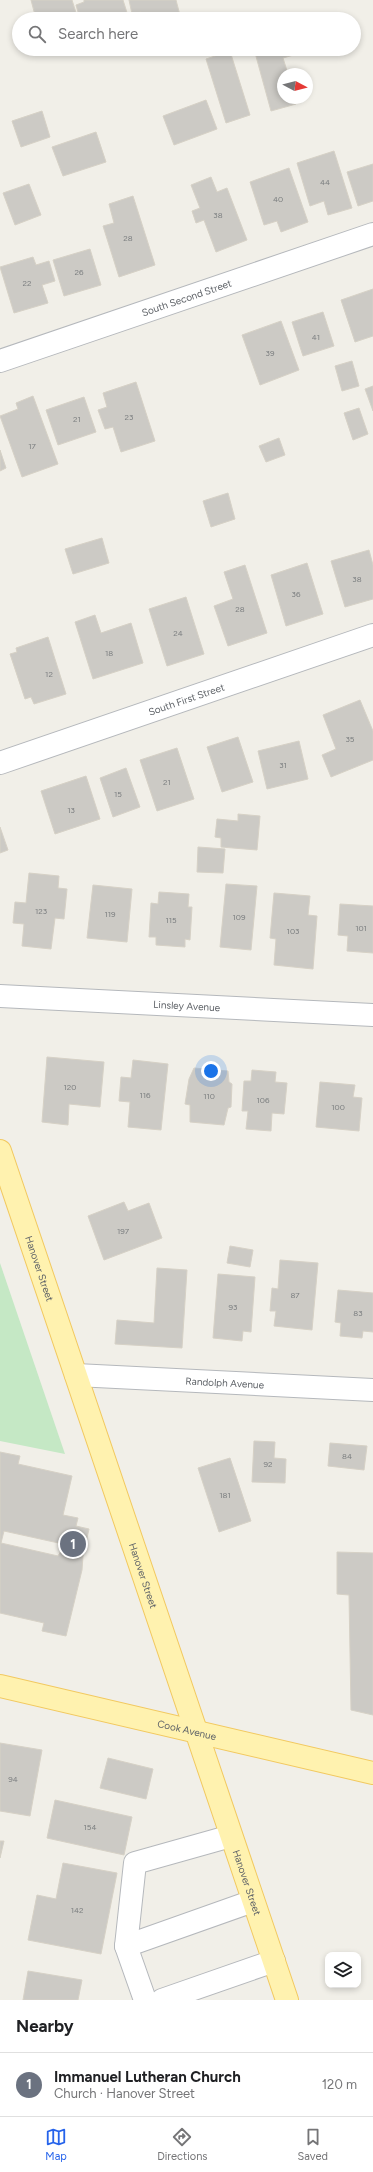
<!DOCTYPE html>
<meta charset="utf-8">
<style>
:root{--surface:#fff;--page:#f2f2f2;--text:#202124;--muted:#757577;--line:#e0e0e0;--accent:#2563eb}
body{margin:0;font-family:Figtree,sans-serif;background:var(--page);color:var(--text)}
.controls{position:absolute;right:12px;bottom:12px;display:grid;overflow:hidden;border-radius:8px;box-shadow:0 2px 6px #0003}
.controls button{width:36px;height:36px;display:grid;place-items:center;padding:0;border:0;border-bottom:1px solid var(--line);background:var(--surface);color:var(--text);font:20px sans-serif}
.compass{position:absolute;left:277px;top:68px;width:36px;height:36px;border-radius:50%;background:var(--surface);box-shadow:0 2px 6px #0003;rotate:97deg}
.you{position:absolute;left:211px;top:1071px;width:14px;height:14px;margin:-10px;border:3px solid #fff;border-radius:50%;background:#1a73e8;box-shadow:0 0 0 6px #1a73e833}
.badge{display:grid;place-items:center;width:26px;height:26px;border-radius:50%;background:var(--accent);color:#fff;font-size:13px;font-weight:700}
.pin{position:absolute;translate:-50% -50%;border:2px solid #fff;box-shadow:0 1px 4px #0006}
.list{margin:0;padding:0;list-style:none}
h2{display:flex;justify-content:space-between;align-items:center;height:52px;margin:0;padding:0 16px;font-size:17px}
h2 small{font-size:13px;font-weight:400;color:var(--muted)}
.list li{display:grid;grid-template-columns:26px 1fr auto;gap:12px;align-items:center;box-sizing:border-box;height:64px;padding:0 16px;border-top:1px solid var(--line)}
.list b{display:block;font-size:15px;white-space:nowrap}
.list p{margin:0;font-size:13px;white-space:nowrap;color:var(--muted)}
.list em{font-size:13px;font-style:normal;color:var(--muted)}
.icon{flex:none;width:22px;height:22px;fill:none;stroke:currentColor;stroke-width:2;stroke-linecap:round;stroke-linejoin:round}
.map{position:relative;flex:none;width:373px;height:2000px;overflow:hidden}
.search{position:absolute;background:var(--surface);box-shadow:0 2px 6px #0003;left:12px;right:12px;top:12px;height:44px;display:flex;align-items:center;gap:10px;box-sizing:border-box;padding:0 14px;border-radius:22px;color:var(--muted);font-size:15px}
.sheet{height:116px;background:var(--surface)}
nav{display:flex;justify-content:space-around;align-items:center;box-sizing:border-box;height:56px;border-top:1px solid var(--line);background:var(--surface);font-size:11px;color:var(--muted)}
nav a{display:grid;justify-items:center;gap:2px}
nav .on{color:var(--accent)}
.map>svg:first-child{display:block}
.green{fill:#c5e8c5}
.building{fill:#cccac5;stroke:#d6d1c6;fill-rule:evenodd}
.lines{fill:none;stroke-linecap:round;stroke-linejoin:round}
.minor-casing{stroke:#b5b8bc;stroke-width:24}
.major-casing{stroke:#f2c960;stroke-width:24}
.minor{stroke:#fff;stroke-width:22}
.major{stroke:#fff2af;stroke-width:22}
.labels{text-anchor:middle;stroke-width:3.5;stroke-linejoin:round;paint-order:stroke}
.number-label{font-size:8px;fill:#7a7d7f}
.street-label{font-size:10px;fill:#5f6368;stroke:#fff}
</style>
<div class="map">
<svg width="373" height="2000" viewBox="0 0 373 2000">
<rect width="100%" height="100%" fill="#f1efe8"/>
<path class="green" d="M0,1263L65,1454L0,1441Z"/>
<g class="building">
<path d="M31,0H72L78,19H36Z"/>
<path d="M84,0H123L129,19H80L76,5L84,2Z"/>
<path d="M129,0H176L181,19H143L141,12L132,14Z"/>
<path d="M254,49H295L297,54L283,58L288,74H283V98H294L296,104L271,111Z"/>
<path d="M230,51L250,115L226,123L206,59Z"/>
<path d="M206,100L217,129L174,145L163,116Z"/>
<path d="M42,111L50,137L21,147L12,121Z"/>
<path d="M96,132L106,162L63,176L52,147Z"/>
<path d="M334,151L352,208L328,215L324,201L310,206L297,163Z"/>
<path d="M373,164V201L358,206L347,172Z"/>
<path d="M289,168L308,222L281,232L277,221L264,225L250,182Z"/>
<path d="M211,177L217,192L227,188L247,240L216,252L204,220L196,223L192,211L200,208L191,185Z"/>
<path d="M29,184L41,215L15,225L3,193Z"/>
<path d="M133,196L155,265L119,277L103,226L114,223L109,204Z"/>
<path d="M90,249L101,285L64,296L53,260Z"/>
<path d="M33,257L36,265L49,261L55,281L42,285L48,303L14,313L0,267Z"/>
<path d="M373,289V336L355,342L341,300Z"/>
<path d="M323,312L334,346L303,356L292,322Z"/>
<path d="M281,321L299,370L260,385L242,335Z"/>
<path d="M352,361L359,386L342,391L335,366Z"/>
<path d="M136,382L155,441L121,452L113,427L105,429L98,410L107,407L103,393Z"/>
<path d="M373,386V411L365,389Z"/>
<path d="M33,396L58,464L22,477L0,416L18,409L16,403Z"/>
<path d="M84,397L96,432L58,445L46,410Z"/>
<path d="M359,408L368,434L353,440L344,413Z"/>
<path d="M279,438L285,455L266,462L259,446Z"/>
<path d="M0,450L6,468L0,471Z"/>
<path d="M228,493L235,519L211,527L203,501Z"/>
<path d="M102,538L109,563L73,574L65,549Z"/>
<path d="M369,550L373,565V599L345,607L331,561Z"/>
<path d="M307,563L323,614L286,626L271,575Z"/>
<path d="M245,565L267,633L228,646L214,606L233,599L224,572Z"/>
<path d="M186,597L204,654L167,666L149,609Z"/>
<path d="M95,615L101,633L131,623L143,663L93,679L75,622Z"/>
<path d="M48,637L66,694L34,704L31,697L25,699L10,654L17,652L16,648Z"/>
<path d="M360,700L373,731V760L331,777L322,755L336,749L323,715Z"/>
<path d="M238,737L253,782L222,792L207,747Z"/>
<path d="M299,741L308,779L267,789L258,751Z"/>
<path d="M177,748L194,799L157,811L140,760Z"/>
<path d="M126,768L140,807L113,817L100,778Z"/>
<path d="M86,776L100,819L55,834L41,791Z"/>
<path d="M238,814L260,816L257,850L221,847V838L215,837L217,819L238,821Z"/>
<path d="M0,827L8,850L0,853Z"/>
<path d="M198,847L225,849L223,873L197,872Z"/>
<path d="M29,873L59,876L58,888L67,889L64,919L55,918L51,949L22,946L24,924L13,923L15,902L26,903Z"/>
<path d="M226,884L257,886L251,950L220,947Z"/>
<path d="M93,885L132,889L127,942L87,938Z"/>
<path d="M159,892L189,894L188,907H192L190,940L185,939V947L156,945V937H149L151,903L158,904Z"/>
<path d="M274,893L310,896L308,915L317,916L313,969L274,965L276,939L270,938Z"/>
<path d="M340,904L373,906V953L347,951L348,936L338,935Z"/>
<path d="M47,1057L104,1062L100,1107L69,1104L68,1125L42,1122Z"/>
<path d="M133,1060L168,1064L161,1130L128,1127L130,1102L119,1101L121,1077L131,1078Z"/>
<path d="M194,1068L228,1071L229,1082L232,1084L231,1107L228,1108L224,1125L190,1122V1105L185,1104L189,1079Z"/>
<path d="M252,1070L276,1072L275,1082L287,1083L284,1114L272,1113L271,1131L246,1129L248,1111H242L244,1081H251Z"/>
<path d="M320,1082L355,1085L353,1097L362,1098L359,1131L316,1127Z"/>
<path d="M124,1202L128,1211L149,1203L162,1238L104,1260L88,1216Z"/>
<path d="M230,1246L253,1250L250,1267L227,1263Z"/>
<path d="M280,1260L318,1263L312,1330L274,1326L276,1311H270L272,1288L278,1289Z"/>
<path d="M157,1268L187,1270L182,1348L115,1344L117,1320L154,1323Z"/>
<path d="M218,1274L255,1277L251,1332L243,1331L242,1341L213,1338Z"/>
<path d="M338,1290L373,1293V1332L363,1331L362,1338L340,1336L341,1323L335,1322Z"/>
<path d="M254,1441L275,1442L274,1458L286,1459L285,1483L252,1482Z"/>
<path d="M330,1443L367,1446L364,1470L328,1466Z"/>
<path d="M0,1452L20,1456L18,1464L72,1476L63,1515L78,1518L76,1526L89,1529L83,1556L82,1570L66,1636L42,1631L44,1623L0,1613ZM4,1531L63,1544L61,1551L58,1556L1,1543Z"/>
<path d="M230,1458L251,1521L219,1532L198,1468Z"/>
<path d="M337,1552L373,1553V1715L351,1710L349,1595L337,1594Z"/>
<path d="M0,1743L42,1750L30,1816L0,1811Z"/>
<path d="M108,1758L153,1769L146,1799L100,1788Z"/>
<path d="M55,1800L132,1817L124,1855L47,1838Z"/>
<path d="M0,1841H4L0,1858Z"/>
<path d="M63,1863L117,1873L101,1954L28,1940L37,1895L56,1899Z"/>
<path d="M28,1971L82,1980L78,2000H23Z"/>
</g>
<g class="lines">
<defs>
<g id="minor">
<path id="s1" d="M0,361L373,234"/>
<path id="s2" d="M0,763L373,635"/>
<path id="s3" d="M0,996L373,1015"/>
<path id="s4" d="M76,1375L373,1390"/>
<path d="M126,1946L253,1901"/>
<path d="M145,2000L126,1946L135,1863L231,1836"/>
<path d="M162,2000L274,1961"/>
</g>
<g id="major">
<path id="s5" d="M0,1151L287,2000"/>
<path id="s6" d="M0,1686L373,1773"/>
</g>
</defs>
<use href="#minor" class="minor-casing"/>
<use href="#major" class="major-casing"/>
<use href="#minor" class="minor"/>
<use href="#major" class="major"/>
</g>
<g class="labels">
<g class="number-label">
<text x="325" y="185">44</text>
<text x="278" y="202">40</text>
<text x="218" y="218">38</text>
<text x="128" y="241">28</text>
<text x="79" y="275">26</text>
<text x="27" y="286">22</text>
<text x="316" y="340">41</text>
<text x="270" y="356">39</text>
<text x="129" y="420">23</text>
<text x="77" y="422">21</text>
<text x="32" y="449">17</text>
<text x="357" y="582">38</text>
<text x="296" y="597">36</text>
<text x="240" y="612">28</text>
<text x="178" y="636">24</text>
<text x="109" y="656">18</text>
<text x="49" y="677">12</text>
<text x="350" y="742">35</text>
<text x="283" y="768">31</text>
<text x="167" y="785">21</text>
<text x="118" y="797">15</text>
<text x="71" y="813">13</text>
<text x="41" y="914">123</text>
<text x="110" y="917">119</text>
<text x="239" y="920">109</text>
<text x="171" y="923">115</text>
<text x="361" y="931">101</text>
<text x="293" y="934">103</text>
<text x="70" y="1090">120</text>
<text x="145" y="1098">116</text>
<text x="209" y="1099">110</text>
<text x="263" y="1103">106</text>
<text x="338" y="1110">100</text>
<text x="123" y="1234">197</text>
<text x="295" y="1298">87</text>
<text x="233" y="1310">93</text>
<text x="358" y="1316">83</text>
<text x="347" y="1459">84</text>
<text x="268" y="1467">92</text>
<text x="225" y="1498">181</text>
<text x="13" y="1782">94</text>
<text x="90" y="1830">154</text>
<text x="77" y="1913">142</text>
</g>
<g class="street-label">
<text dy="4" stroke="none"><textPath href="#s1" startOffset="197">South Second Street</textPath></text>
<text dy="4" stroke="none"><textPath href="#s2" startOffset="197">South First Street</textPath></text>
<text dy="4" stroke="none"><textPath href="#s3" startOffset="187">Linsley Avenue</textPath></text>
<text dy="4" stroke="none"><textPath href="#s5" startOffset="124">Hanover Street</textPath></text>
<text dy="4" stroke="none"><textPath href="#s4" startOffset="149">Randolph Avenue</textPath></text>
<text dy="4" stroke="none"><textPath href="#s5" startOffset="448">Hanover Street</textPath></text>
<text dy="4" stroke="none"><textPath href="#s6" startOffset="192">Cook Avenue</textPath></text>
<text dy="4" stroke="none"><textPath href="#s5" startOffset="772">Hanover Street</textPath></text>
</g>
</g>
</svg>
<div class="controls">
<button><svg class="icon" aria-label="layers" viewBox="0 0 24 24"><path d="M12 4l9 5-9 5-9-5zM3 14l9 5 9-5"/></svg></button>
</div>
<svg class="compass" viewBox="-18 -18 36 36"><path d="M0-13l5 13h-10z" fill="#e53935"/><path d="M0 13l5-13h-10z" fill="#757577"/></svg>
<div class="you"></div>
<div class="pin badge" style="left:73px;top:1544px;background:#6b7280">1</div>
<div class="search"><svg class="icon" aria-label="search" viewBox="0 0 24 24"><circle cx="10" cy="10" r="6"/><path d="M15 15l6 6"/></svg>Search here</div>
</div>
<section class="sheet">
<h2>Nearby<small></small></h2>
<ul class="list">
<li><span class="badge" style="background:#6b7280">1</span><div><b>Immanuel Lutheran Church</b><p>Church · Hanover Street</p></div><em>120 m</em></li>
</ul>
</section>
<nav>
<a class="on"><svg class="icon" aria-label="map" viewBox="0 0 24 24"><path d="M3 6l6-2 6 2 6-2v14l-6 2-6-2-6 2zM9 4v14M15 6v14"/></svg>Map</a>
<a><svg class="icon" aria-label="directions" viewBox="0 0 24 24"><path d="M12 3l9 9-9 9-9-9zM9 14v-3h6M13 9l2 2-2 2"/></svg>Directions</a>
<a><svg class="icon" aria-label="saved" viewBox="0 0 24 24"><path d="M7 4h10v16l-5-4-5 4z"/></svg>Saved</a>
</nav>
